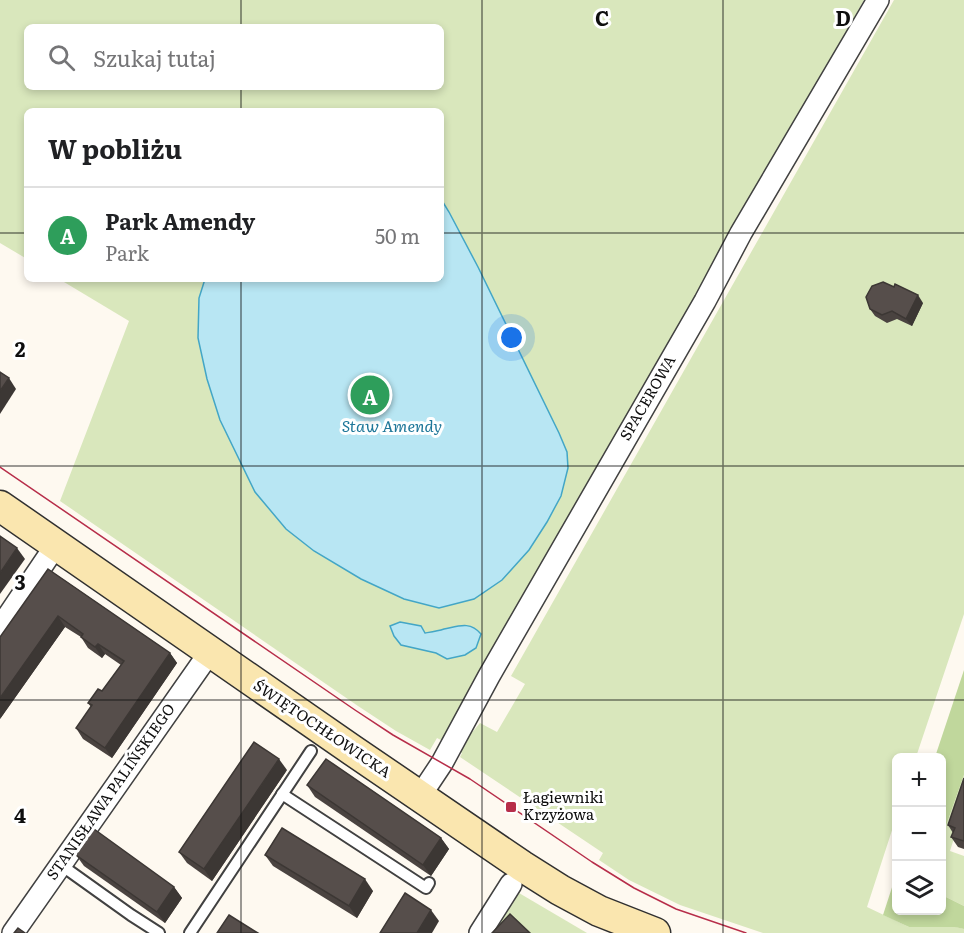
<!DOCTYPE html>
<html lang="pl">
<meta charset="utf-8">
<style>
:root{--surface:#fff;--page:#f6f6f6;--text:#202124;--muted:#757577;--line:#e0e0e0;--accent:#db2777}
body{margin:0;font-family:Literata,serif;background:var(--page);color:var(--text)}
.controls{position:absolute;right:18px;bottom:18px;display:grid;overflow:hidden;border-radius:9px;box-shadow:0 3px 9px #0003}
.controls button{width:54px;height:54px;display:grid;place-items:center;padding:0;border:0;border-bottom:2px solid var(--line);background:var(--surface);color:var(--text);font:30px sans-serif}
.you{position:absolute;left:512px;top:338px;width:21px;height:21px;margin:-15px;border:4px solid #fff;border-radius:50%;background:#1a73e8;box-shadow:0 0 0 9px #1a73e833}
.badge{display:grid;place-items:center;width:39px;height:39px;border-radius:50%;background:var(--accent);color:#fff;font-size:20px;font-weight:700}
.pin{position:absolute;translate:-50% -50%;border:3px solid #fff;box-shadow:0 2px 6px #0006}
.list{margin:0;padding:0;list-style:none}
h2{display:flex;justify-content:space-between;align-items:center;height:78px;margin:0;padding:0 24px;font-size:26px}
h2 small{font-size:20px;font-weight:400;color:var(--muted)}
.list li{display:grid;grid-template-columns:39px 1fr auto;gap:18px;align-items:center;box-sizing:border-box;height:96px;padding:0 24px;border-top:2px solid var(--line)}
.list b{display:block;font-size:22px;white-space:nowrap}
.list p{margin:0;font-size:20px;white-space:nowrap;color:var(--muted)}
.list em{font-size:20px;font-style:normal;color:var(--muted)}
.icon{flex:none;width:33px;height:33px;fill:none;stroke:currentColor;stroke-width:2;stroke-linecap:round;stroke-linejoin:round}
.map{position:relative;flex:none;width:964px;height:933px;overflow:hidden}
.search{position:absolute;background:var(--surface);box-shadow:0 3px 9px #0003;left:24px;top:24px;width:420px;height:66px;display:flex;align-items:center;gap:15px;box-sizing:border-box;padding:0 21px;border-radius:9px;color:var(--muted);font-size:22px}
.panel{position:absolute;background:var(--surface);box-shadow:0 3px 9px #0003;left:24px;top:108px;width:420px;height:174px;border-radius:9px}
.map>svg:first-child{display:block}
.green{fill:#d9e7bc;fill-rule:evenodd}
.forest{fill:#c0d79c}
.water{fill:#b8e6f3;stroke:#43a6c6;stroke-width:1.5}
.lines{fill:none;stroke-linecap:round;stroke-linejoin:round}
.service-casing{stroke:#414141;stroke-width:14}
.minor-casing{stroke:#414141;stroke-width:24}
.secondary-casing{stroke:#303030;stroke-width:33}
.service{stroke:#fff;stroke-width:10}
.minor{stroke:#fff;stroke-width:21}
.secondary{stroke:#fae6af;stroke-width:30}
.tram{stroke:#b72e4a;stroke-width:1.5}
.wall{fill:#4a4340}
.shaded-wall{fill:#3c3734}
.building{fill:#564e4b;stroke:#3c3734;stroke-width:1.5}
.grid{fill:none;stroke:#0e0e0e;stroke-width:1.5;stroke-opacity:0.55}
.poi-dot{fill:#b72e4a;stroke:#fff;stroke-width:2}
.labels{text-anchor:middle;stroke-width:6;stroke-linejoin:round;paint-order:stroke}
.street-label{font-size:15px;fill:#0e0e0e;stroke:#fff}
.poi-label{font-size:15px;fill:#0e0e0e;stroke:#fff;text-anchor:start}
.water-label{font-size:16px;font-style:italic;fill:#1e7799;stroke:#fff}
.grid-label{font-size:20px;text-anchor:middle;font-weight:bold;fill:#0e0e0e;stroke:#fff;stroke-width:6;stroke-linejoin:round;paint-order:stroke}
</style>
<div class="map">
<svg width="964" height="933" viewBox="0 0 964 933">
<rect width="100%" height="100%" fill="#fef9f0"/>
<g class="green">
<path d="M0,0H864L443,741L437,738L430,750L396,731L358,706L60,501L129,321L59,279H441V111H27V259L0,243ZM27,27H441V87H27Z"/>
<path d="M894,0H964V614L916,757L896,758V818L867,907L909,927H956L964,929V933H763L680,905L629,880L599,860L603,853L460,757L462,753L457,750L480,723L497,732L525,684L511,676Z"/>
<path d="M964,775V806L950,851L964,856V906L942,895V837Z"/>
<path d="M519,893L587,933H493Z"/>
</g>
<g class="forest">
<path d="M964,670V775L942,837V758L935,757Z"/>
<path d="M896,875V910H942V895L964,906V929L955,927H909L883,915Z"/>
</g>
<g class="water">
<path d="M441,199L449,212L478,267L559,433L567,452L568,468L561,496L547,522L529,550L502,580L474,599L439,608L404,599L361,579L314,551L286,529L255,492L220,420L207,379L198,338L199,298L205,279H441Z"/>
<path d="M400,622L421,626L425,633C431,632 438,631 444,629C459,626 470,621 481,634L476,648L465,655L447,659L436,653L401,645L394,636L390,626Z"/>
</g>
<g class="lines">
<defs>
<g id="service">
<path d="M282,794L426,888L429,883"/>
<path d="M61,865L131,915L159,933"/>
<path d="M190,933L311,751"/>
</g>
<g id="minor">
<path d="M0,628L56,545"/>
<path d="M420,796L442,763L489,676L705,301L741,233L878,0"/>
<path d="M13,933L210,652"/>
<path d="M480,933L511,884"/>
</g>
<path id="secondary" d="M0,506L352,750L522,866L560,890L599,911L655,933"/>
</defs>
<use href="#service" class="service-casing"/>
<use href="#minor" class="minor-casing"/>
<use href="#secondary" class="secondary-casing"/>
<use href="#service" class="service"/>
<use href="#minor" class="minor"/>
<use href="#secondary" class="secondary"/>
<path class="tram" d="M0,467L355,710L393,735L470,779L592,862L634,888L676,909L746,933"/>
</g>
<g class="wall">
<path d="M923,303L912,326L897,319L887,323L875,316L870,309Z"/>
<path d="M48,569L170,653L177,663L112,758L83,739L76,728L91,707L88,703L102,691L121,665L105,654L102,658L88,648L81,637L65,627L0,719Z"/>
<path d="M287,770L212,881L187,863L179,852Z"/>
<path d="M964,778V849L958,847L951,837L953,833L948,825Z"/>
<path d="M307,785L441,838L449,849L431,876L315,797Z"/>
<path d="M76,855L174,887L182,898L165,923L84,866Z"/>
<path d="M265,855L373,891L357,918L273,866Z"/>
</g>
<g class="shaded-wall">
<path d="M918,295L923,303L912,326L906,319Z"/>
<path d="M9,378L16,389L0,414V391Z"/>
<path d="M17,548L25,559L0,594V573Z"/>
<path d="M58,616L65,627L0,719V698Z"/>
<path d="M98,644L105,654L102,658L95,647Z"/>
<path d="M170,653L177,663L112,758L105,748Z"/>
<path d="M279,759L287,770L212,881L204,869Z"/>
<path d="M441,838L449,849L431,876L423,865Z"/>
<path d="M365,879L373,891L357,918L349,906Z"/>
<path d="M174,887L182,898L165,923L157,912Z"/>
<path d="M431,910L439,921L432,933H417Z"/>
</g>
<g class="building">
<path d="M883,282L894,287L895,284L918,295L906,319L892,311L882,315L870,309L866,297L872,286Z"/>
<path d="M0,372L9,378L0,391Z"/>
<path d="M0,536L17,548L0,573Z"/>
<path d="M48,569L170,653L105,748L76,728L92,705L88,703L98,689L102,691L124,661L98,644L95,647L81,637L83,634L58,616L0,698V637Z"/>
<path d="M254,742L279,759L204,869L179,852Z"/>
<path d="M326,759L441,838L423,865L307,785Z"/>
<path d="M964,778V841L951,837L955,828L948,825Z"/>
<path d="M282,828L365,879L349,906L265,855Z"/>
<path d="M94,829L174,887L157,912L76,855Z"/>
<path d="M405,893L431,910L417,933H380Z"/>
<path d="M510,914L530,933H492Z"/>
<path d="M229,915L258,933H217Z"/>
<path d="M18,928L25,933H14Z"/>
</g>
<path class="grid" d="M241,0V27M482,0V933M723,0V933M241,87V111M0,233H27M441,233H964M241,279V933M0,466H964M0,700H964"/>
<rect class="poi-dot" x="505" y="801" width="12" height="12" rx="3"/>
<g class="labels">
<g class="street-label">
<text transform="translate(648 398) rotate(-60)" y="5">SPACEROWA</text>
<text transform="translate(322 729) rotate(34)" y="5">ŚWIĘTOCHŁOWICKA</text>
<text transform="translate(111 792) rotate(-55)" y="5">STANISŁAWA PALIŃSKIEGO</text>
</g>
<g class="poi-label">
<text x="523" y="803">Łagiewniki<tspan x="523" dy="17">Krzyżowa</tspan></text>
</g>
<g class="water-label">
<text x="392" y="432">Staw Amendy</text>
</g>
</g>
<g class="grid-label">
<text x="602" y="26">C</text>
<text x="843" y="26">D</text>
<text x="20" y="357">2</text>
<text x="20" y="590">3</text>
<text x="20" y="823">4</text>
</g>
</svg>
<div class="controls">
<button>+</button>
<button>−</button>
<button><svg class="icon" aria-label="layers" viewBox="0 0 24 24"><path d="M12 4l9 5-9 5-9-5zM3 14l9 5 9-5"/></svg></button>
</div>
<div class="you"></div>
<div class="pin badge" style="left:370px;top:395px;background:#2e9e5b">A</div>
<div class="search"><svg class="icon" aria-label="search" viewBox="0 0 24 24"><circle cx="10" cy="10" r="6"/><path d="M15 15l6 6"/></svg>Szukaj tutaj</div>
<section class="panel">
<h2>W pobliżu<small></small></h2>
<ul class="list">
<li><span class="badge" style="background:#2e9e5b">A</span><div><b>Park Amendy</b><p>Park</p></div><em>50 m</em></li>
</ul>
</section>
</div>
